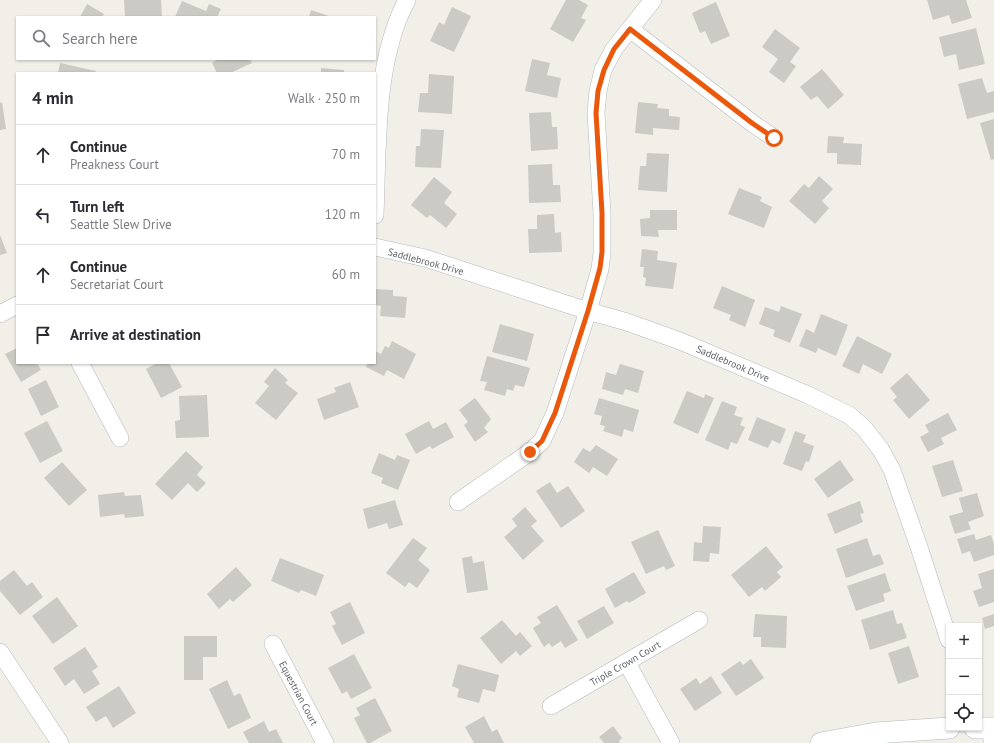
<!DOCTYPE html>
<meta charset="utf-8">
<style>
:root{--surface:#fff;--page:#f7f7f7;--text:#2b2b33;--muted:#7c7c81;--line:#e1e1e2}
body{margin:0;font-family:"PT Sans",sans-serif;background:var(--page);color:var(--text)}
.controls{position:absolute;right:12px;bottom:12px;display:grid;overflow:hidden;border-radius:0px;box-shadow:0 1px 3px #0004}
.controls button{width:36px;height:36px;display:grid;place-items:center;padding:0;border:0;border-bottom:1px solid var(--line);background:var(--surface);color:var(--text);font:20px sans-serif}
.stop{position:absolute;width:12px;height:12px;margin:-9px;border:3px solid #ea580c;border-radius:50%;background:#fff}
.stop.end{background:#ea580c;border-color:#fff;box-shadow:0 1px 4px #0008}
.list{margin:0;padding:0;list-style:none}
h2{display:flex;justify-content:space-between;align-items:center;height:52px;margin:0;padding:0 16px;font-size:17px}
h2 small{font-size:13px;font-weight:400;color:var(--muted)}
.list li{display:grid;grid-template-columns:26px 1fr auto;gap:12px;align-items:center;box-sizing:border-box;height:60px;padding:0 16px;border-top:1px solid var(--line)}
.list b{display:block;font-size:15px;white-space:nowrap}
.list p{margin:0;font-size:13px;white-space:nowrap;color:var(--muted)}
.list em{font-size:13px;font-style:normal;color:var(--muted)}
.icon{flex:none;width:22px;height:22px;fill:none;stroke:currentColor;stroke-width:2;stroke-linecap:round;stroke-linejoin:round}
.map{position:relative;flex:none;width:994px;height:743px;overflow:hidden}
.search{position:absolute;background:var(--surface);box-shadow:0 1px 3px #0004;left:16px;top:16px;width:360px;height:44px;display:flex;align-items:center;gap:10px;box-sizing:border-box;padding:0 14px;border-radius:0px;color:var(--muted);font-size:15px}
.panel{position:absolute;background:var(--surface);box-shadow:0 1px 3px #0004;left:16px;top:72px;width:360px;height:292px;border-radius:0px}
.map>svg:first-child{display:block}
.building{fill:#cccac5}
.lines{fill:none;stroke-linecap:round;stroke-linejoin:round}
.minor-casing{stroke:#b5b8bc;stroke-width:18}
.tertiary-casing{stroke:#b5b8bc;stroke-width:22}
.minor{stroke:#fff;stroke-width:17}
.tertiary{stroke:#fff;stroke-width:21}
.route{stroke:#ea580c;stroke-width:5}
.labels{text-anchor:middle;stroke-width:3;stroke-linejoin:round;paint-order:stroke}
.street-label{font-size:10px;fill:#5f6368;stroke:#fff}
</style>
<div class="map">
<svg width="994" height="743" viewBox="0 0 994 743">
<rect width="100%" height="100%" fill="#f1efe8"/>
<g class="building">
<path d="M124,0H161L162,17H125Z"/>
<path d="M566,0H579L588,5L581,18L586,20L573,42L550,29Z"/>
<path d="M927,0H966L972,18L952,24L949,15L933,20Z"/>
<path d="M182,1L206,11L209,4L221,9L217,17H175Z"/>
<path d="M716,2L730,36L711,44L705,31L700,33L692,13Z"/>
<path d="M87,4L104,14L102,17H80Z"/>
<path d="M452,7L471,16L454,52L430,41L439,22L444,25Z"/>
<path d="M311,10L332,17H309Z"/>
<path d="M976,28L985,64L959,70L956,54L944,57L939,37Z"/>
<path d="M775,29L800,48L790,62L796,66L784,83L769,72L778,59L762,47Z"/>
<path d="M216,59H250L252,63L230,73H217L212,63L217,60Z"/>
<path d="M532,59L550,63L547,75L561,78L557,98L525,91Z"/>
<path d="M60,63L96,71L95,73H58Z"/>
<path d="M321,68L344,70V73H321Z"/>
<path d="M822,69L844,95L828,109L817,96L811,100L800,87Z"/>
<path d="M429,74L454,76L452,114L418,112L420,93H428Z"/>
<path d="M982,78L987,93L994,91V112L967,119L958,84Z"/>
<path d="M2,102L6,129L0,130V103Z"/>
<path d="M638,102L658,104L657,108L669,109V116L680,117L679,130L653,128V135L635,133Z"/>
<path d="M551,112L552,127H557L558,149L531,151L529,113Z"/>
<path d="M994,119V159L991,160L980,123Z"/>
<path d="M421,129L444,130L441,168L415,167L416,146H420Z"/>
<path d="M828,136L844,137L843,143L862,144L861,165L837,164V153H827Z"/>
<path d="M647,153L669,154L667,192L638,190L640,166H646Z"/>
<path d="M552,164L553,185H560L561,202L529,203L528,165Z"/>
<path d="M819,176L833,189L822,201L829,208L815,224L789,201L804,184L809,188Z"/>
<path d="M434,177L452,192L444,203L457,214L446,228L430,215L427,218L411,205Z"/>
<path d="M739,188L762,197L760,201L772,207L764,228L728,214Z"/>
<path d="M650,210H677V230H658L659,237L641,236L640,219L650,218Z"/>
<path d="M554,214L555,233L561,232L562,252L529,253L528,229H537V215Z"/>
<path d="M0,235L7,253L0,255Z"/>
<path d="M642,249L658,251L657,260L677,263L673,289L645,286L646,278L643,277L644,267H640Z"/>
<path d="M722,286L755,300L745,327L729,320L731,315L713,308Z"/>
<path d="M375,289L393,290V296L407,297L405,318L380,316L381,306L375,305Z"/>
<path d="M781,306L802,314L790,343L773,336L775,330L759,324L765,307L779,312Z"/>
<path d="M821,314L848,325L836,356L818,348L816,353L799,346L806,329L814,333Z"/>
<path d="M500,324L534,334L527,361L492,352Z"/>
<path d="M857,336L892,354L882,374L863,364L859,374L842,366Z"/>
<path d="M392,341L416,354L404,379L387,370L384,376L366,367L368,363H375V351L381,354L385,346L389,348Z"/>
<path d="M17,348V363H37L41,370L21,382L5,354Z"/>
<path d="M487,356L530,368L524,387L515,385L513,391L507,389L505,396L484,390L487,382L480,381Z"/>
<path d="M157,363H169L182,387L161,398L146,369Z"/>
<path d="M620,364L644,371L638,393L625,389L623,395L602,389L606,372L616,375Z"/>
<path d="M275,368L288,380L285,383L298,393L276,420L255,403L269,386L264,382Z"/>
<path d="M907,373L930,400L909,419L893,400L897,397L890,388Z"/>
<path d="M46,380L59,407L41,416L28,389Z"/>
<path d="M350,382L359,407L324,420L317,399L336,392L334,388Z"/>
<path d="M687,391L704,398L705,394L714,398L698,434L673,423Z"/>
<path d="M207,395L209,437L176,438L175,421L180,420L179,396Z"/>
<path d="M475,398L491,419L484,428L488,432L475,442L464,425L468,422L459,410Z"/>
<path d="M599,398L639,410L633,432L624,429L622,437L603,431L605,426L600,425L602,416L594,414Z"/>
<path d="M722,401L737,407L734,415L743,418L740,425L745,427L737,444L731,442L728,450L705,440Z"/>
<path d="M948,413L957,430L941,438L944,444L928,452L920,437L929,432L925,425Z"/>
<path d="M757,417L786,429L780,444L772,440L768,448L748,440Z"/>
<path d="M47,421L63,451L40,463L24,433Z"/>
<path d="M429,421L433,429L446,422L454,437L432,449L430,446L416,454L405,434Z"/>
<path d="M795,431L806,435L803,442L814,446L809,462L806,461L802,471L783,464Z"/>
<path d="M596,445L618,459L607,476L593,467L589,473L574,462L583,448L590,452Z"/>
<path d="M186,451L203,467L197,475L206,483L197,492L188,483L172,500L155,484Z"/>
<path d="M379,453L395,460L397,455L410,460L398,490L381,483L383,478L371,473Z"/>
<path d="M840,460L854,480L828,498L814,479Z"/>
<path d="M953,460L963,491L942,497L932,466Z"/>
<path d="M62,462L87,490L69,506L44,478Z"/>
<path d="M550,482L557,493L568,486L585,511L561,528L536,491Z"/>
<path d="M124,492L125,496L141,495L144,516L125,518L124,514L100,517L98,495Z"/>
<path d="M977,493L984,516L968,522L971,529L955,534L949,516L963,512L959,498Z"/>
<path d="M395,500L403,525L389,529L387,523L368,529L363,509Z"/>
<path d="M860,501L864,513L860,514L863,522L835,534L827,514Z"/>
<path d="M525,507L537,521L531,526L544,541L523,560L504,537L517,526L512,519Z"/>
<path d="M703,526L721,527L719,554L710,553L709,562L693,561L694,542L702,543Z"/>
<path d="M658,530L675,566L666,570L664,566L646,574L631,542Z"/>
<path d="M974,534L976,540L991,535L994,544V555L974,562L970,551L962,554L957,539Z"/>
<path d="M413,538L427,548L418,560L430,570L417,588L409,582L405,587L386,573Z"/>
<path d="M867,538L873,556L880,554L884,564L846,578L836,549Z"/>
<path d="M766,546L783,567L777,572L781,577L765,591L762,587L749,597L731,575Z"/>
<path d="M472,556L473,563L484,561L488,590L467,593L462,558Z"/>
<path d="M280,558L324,575L316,596L301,590L299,593L271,581Z"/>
<path d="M236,567L252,585L233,602L230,599L219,609L207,594Z"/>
<path d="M994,569V602L979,607L973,591L982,588L978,574Z"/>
<path d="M14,570L27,586L32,582L43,597L20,615L0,591V581Z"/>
<path d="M634,572L646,593L629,603L627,601L615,608L605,589Z"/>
<path d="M885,573L891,591L883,594L885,601L856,611L847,586Z"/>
<path d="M57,597L78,626L53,644L32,616Z"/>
<path d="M350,602L365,633L342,645L332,626L336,624L330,612Z"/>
<path d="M557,605L578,640L565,648L561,641L552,647L549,643L544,647L533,628L541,623L537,617Z"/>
<path d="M604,606L614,623L587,639L577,621Z"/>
<path d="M893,610L897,624L902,623L907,638L870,650L861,620Z"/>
<path d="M755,614L787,616L786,648L761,647V637H753Z"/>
<path d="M994,614V626L985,629L982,618Z"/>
<path d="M502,620L516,636L520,632L532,646L520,656L516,651L501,664L480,638Z"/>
<path d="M184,636H217V657H203V680H184Z"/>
<path d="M909,646L919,677L898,684L888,653Z"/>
<path d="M85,647L98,667L92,671L100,684L84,694L74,679L65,686L53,668Z"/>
<path d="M354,654L372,688L351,699L347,691L342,694L328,668Z"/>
<path d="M751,659L764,678L736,696L721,674L740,661L743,665Z"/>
<path d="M458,664L499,675L495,692L483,689L479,703L457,697L459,689L452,686Z"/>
<path d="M711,676L722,693L695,711L680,689L696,678L700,684Z"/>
<path d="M227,680L234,696L240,693L251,718L228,729L209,689Z"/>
<path d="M119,686L136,713L113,728L106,716L96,722L86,707Z"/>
<path d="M375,698L392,731L370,743H367L354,718L360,715L356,708Z"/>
<path d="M484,716L492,732L497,729L504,743H474L465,727Z"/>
<path d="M264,721L269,732L276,729L283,743H249L243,732Z"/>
<path d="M613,726L622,738L619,741L620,743H604L599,737Z"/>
</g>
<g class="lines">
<defs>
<g id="minor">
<path d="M630,29L752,123L774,138"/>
<path d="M375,215C378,146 374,62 407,0"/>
<path d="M375,247L425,258L588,311L627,322L680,341L806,394L849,415L864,428L881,450L892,470L920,550L949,640"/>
<path d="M0,314L17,305"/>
<path d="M80,363L120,438"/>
<path d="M458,502L530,452L542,441L555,413L588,311L600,269L602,253V213L596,113L598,91L603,70L614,49L653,0"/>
<path d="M273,644L325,743"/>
<path d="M0,652L60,743"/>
<path d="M627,663L671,743"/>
<path d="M551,706L699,620"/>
<path d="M992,728V743"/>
</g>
<g id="tertiary">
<path d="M975,728H994"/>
<path d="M821,743L876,733L949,728"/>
</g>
</defs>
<use href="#minor" class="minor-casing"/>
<use href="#tertiary" class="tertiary-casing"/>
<use href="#minor" class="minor"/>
<use href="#tertiary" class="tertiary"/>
</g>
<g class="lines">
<path class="route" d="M530,452L542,441L555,413L588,311L600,268L602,252V213L596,113L598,91L604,70L614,49L630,29L752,123L774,138"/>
</g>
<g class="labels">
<g class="street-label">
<text transform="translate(426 261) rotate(15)" y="4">Saddlebrook Drive</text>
<text transform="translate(733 363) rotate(23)" y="4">Saddlebrook Drive</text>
<text transform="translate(625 663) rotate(-30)" y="4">Triple Crown Court</text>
<text transform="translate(299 693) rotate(62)" y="4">Equestrian Court</text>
</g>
</g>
</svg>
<div class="controls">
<button>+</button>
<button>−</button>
<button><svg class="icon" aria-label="locate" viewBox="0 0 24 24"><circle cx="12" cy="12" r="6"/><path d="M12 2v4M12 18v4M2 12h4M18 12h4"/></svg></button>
</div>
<div class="stop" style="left:774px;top:138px"></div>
<div class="stop end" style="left:530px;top:452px"></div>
<div class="search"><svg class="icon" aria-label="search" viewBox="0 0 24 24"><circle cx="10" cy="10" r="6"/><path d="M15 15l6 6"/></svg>Search here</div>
<section class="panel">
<h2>4 min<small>Walk · 250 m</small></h2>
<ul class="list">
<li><svg class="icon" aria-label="ahead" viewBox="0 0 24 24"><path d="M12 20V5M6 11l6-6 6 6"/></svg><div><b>Continue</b><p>Preakness Court</p></div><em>70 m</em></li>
<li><svg class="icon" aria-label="left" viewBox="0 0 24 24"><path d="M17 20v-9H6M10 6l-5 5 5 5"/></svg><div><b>Turn left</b><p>Seattle Slew Drive</p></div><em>120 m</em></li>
<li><svg class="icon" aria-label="ahead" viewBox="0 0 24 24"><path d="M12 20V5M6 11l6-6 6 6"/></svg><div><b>Continue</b><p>Secretariat Court</p></div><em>60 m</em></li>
<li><svg class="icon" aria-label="arrive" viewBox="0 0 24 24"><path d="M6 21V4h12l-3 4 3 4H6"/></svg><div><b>Arrive at destination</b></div></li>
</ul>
</section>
</div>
